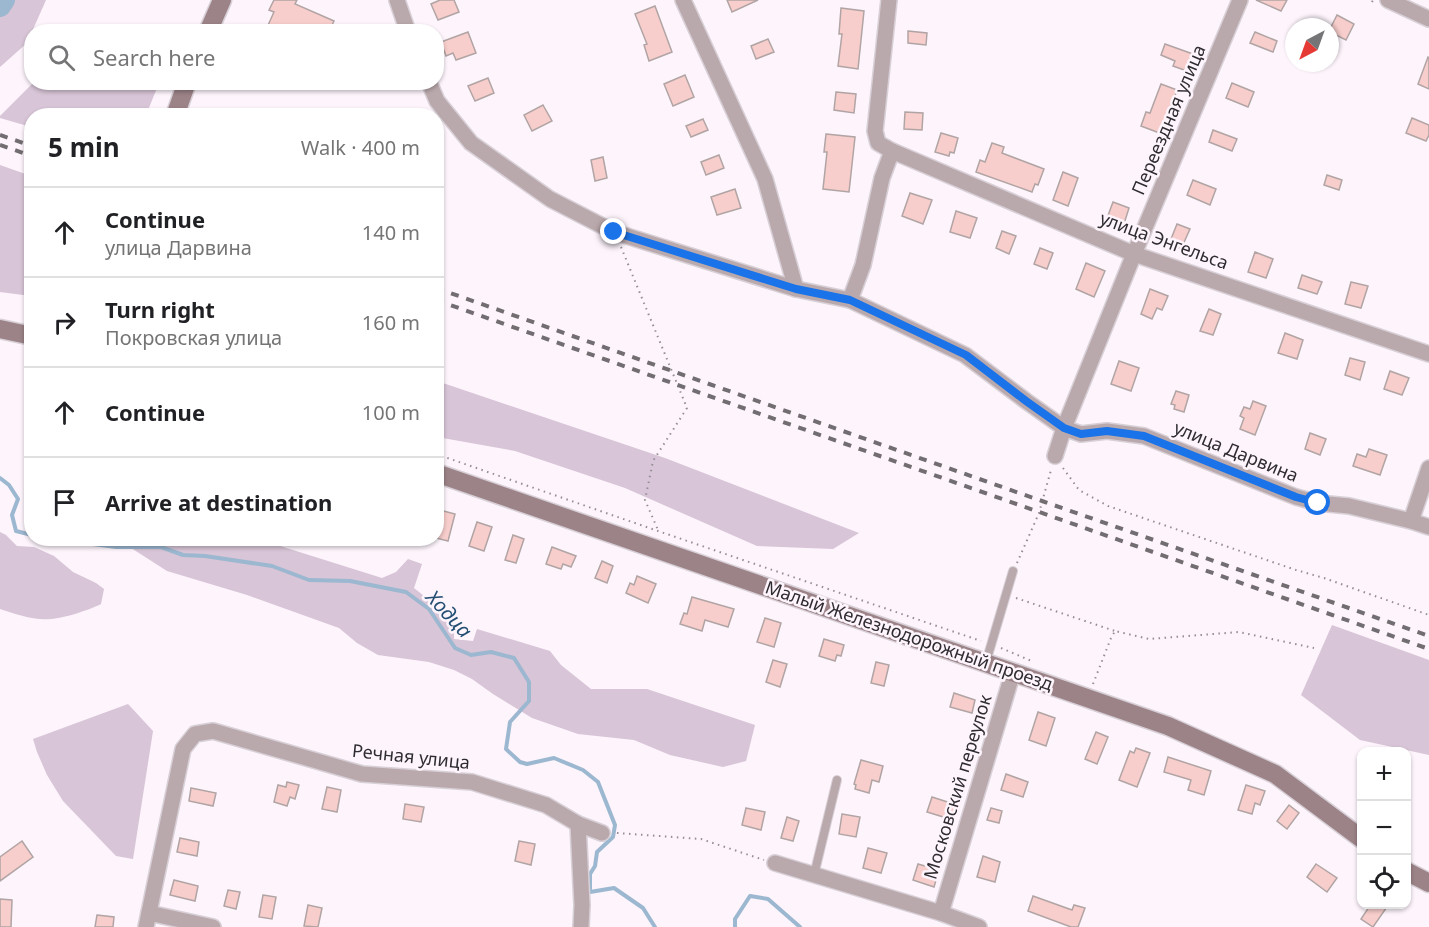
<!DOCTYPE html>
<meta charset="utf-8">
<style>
:root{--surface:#fff;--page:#f6f6f6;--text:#202124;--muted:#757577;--line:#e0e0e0}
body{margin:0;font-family:"Noto Sans",sans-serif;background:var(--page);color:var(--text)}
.controls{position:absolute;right:18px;bottom:18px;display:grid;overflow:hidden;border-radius:12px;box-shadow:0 2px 4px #0004}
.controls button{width:54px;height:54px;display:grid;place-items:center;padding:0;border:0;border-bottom:2px solid var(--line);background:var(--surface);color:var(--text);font:30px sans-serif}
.compass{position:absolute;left:1285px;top:18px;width:54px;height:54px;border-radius:50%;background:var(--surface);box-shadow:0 2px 4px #0004;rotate:221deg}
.stop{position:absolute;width:18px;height:18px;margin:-14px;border:4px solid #1a73e8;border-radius:50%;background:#fff}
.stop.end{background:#1a73e8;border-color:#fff;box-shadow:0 2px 6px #0008}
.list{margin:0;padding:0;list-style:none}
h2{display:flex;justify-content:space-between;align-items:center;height:78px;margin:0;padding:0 24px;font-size:26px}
h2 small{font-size:20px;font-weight:400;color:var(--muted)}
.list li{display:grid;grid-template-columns:39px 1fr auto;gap:18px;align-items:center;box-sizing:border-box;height:90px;padding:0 24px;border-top:2px solid var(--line)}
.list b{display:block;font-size:22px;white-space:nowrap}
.list p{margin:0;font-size:20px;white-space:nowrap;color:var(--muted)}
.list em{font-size:20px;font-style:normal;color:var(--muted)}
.icon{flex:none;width:33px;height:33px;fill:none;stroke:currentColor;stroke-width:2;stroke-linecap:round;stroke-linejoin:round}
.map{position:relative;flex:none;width:1429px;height:927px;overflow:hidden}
.search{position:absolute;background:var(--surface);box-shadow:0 2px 4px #0004;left:24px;top:24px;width:420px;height:66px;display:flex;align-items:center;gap:15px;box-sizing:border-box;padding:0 21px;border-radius:24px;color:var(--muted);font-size:22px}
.panel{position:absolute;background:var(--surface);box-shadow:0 2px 4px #0004;left:24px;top:108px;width:420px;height:438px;border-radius:24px}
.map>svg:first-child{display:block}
.green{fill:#d8c5d7}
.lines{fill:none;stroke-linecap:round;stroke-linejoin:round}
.stream{stroke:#9cb7d0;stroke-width:4}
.river{stroke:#9cb7d0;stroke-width:22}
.building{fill:#f8cecc;stroke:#b1a4a4;stroke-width:1.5}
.lane-casing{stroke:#d8d0d7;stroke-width:10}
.street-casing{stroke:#d8d0d7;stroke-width:18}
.secondary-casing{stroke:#d8d0d7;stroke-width:21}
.path{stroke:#948e94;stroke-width:2;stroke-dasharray:1.5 4.5;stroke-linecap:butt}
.lane{stroke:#baa9ac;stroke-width:8}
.street{stroke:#baa9ac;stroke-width:15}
.secondary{stroke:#9c8388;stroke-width:18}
.rail{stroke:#726d71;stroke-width:4;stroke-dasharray:8 8;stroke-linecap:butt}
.route{stroke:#1a73e8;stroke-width:8}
.labels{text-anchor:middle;stroke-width:5;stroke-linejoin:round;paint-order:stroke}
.street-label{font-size:18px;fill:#2f2c2f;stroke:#fdf4fc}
.water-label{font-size:20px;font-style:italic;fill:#244f73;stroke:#fdf4fc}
</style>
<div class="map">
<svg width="1429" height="927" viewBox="0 0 1429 927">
<rect width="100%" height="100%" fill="#fdf4fc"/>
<g class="green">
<path d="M0,0H46L27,43L0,67Z"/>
<path d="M33,83V82L159,83L146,115L32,116L31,127L0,118V116Z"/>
<path d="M0,165L31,176V296L0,292Z"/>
<path d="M437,381L665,458L859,533L833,549L757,546L625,488L515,451L437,437Z"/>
<path d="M0,532L6,535L17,546L34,547L54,556L73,572L96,583L104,589L101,604C89,610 65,618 51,619C34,621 16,614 0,609Z"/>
<path d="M131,539H258L382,578L396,572L408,559L422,564L414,588L438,607L454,627V639L473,641L477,629L550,651L561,665L591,689H647L755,725L746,761L723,767L670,755L634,740L578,734L532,718L493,694L472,679L454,670L429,662L378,655L357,643L339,628L247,595L167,571L128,546Z"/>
<path d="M1332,625L1429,660V755L1360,740L1301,695Z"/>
<path d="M128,704L153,731L133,859L116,856L63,801L47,775L37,752L33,739Z"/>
</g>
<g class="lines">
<g class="stream">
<path d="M0,478L9,485L18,499L12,515L16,531L32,535"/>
<path d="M68,538L85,543L116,547H161L183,555L205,556L272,566L309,580L350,581L406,592L429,609L455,648L471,655L491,652L514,658L529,682V701L510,722L506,749L520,762L527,764L554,758L583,770L598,782L615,825L613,837L597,852L595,866L590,874V892L614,888L643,908L655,927"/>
<path d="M735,927V919L750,896L768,899L800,927"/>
</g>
<path class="river" d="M0,6L4,0"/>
</g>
<g class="building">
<path d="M274,0H297L295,4L334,21L329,32H265L274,12L269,10Z"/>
<path d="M440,0H454L459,12L438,20L431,4Z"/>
<path d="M727,0H758L732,12Z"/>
<path d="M1256,0H1287L1281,11Z"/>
<path d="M655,6L672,52L649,61L644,45L647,44L635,14Z"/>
<path d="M841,8L864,11L858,69L838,66L842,34H839Z"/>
<path d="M1337,15L1354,24L1346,40L1330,32V29Z"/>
<path d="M908,31L927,33L926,45L908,43Z"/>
<path d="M468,32L476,53L456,60L453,53L446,56L441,42Z"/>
<path d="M1255,32L1277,41L1273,52L1250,43Z"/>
<path d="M768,39L774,52L756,59L751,46Z"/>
<path d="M1165,44L1193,54L1187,71L1173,66L1175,61L1161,55Z"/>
<path d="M1428,57L1429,58V89L1418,84Z"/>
<path d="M685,75L694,97L673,106L664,84Z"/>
<path d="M488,78L494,93L475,101L468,86Z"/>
<path d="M1232,83L1254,92L1248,107L1226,98Z"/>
<path d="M1161,84L1177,90L1162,134L1141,126L1146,112L1150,113Z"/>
<path d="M836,92L856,94L854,113L834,110Z"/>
<path d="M543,105L552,121L532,131L524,115Z"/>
<path d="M905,112L923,113L922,130L904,129Z"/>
<path d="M1412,118L1429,125V135L1426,141L1406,133Z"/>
<path d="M703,119L708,130L691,137L686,126Z"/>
<path d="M1213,130L1237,139L1232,151L1209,142Z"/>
<path d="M941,133L958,138L954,153L950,152L949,156L935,152Z"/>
<path d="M826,134L855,137L849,192L823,189L827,152H824Z"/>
<path d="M992,143L1004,147L1002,153L1044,169L1038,185L1035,184L1032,192L976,172L980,160L985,162Z"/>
<path d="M719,155L724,168L706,175L701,162Z"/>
<path d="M603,157L607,178L595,181L591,160Z"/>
<path d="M1063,172L1078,178L1068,206L1053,200Z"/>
<path d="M1327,175L1342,180L1339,190L1324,185Z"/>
<path d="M1193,180L1216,189L1210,205L1187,195Z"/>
<path d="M735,189L741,208L717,215L711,197Z"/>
<path d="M910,193L932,200L923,224L902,216Z"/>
<path d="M1113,202L1129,208L1123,227L1106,221Z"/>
<path d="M956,211L977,218L970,238L950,232Z"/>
<path d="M1177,224L1190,229L1181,249L1169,244Z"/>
<path d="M1002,231L1016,236L1009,254L996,248Z"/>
<path d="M1040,248L1053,253L1047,269L1034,264Z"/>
<path d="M1255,252L1273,259L1266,278L1248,272Z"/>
<path d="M1086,263L1105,271L1094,297L1076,289Z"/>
<path d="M1302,275L1322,282L1317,294L1298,288Z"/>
<path d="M1351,282L1368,286L1361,308L1345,304Z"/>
<path d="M1150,289L1168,296L1162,310L1157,308L1152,319L1141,314Z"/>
<path d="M1209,309L1221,314L1213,335L1200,331Z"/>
<path d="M1285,333L1303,340L1297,359L1278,353Z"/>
<path d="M1350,358L1365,362L1360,380L1345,375Z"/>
<path d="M1119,361L1139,368L1131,391L1111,384Z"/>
<path d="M1390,371L1409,378L1402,395L1384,389Z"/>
<path d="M1176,391L1189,395L1184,412L1174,409L1175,405L1171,404Z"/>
<path d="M1253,401L1266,406L1255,435L1240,429L1244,418L1240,416L1244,407L1250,409Z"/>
<path d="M1310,433L1326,439L1320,455L1305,449Z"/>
<path d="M1369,449L1387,455L1380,475L1353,466L1357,454L1366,457Z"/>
<path d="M436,509L455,514L448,541L436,538Z"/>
<path d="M477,522L492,527L484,551L469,546Z"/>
<path d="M513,535L524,539L516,563L505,560Z"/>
<path d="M552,547L576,556L571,567L563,564L561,569L546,564Z"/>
<path d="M602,561L613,566L607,583L595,578Z"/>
<path d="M637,576L656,584L648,603L626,593L630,583L634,585Z"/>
<path d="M692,597L734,609L728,627L705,620L702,631L680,624L684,613L687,614Z"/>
<path d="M765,618L781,623L774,647L757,642Z"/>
<path d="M824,639L844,645L841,656L837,655L835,661L819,656Z"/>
<path d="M773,660L787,664L780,687L766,682Z"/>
<path d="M876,662L889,665L884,686L871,683Z"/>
<path d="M954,693L975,700L972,713L950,707Z"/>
<path d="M1038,712L1055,718L1046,746L1029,740Z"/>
<path d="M1096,732L1108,737L1097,764L1085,759Z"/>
<path d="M1136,748L1150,753L1137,787L1119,780L1130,751L1134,753Z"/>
<path d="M1168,757L1211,771L1204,795L1188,790L1191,780L1164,772Z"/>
<path d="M861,760L883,766L879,782L872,780L869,793L855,789L856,785L854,784Z"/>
<path d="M1006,774L1028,782L1023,797L1001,790Z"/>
<path d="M287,782L299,785L295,799L290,797L287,806L274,802L278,785L286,787Z"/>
<path d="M1246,785L1265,791L1260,805L1255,803L1252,814L1238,810Z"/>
<path d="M327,787L341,790L337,812L322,809Z"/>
<path d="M191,788L216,793L213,806L189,801Z"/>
<path d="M932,797L957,805L953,820L927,812Z"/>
<path d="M405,804L424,807L421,822L403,819Z"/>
<path d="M1289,805L1299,813L1287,829L1277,821Z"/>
<path d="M746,808L765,812L761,830L742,825Z"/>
<path d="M991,808L1002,811L999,823L987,820Z"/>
<path d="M842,814L860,817L856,837L839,834Z"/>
<path d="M787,817L799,821L793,841L781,838Z"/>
<path d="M180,838L199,842L197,856L177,852Z"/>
<path d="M22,841L33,857L0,881V857Z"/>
<path d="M519,841L535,844L531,865L515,861Z"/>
<path d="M868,848L887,853L881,873L863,868Z"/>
<path d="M983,856L1000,862L995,882L977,877Z"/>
<path d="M918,864L939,870L934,887L913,880Z"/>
<path d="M1316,864L1337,878L1327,892L1307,877Z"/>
<path d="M174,880L198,886L195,901L170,895Z"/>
<path d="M228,890L240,892L236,909L224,906Z"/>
<path d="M263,895L276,897L272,919L259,917Z"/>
<path d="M1033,896L1072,910L1074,905L1085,908L1078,927H1071L1028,911Z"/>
<path d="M0,899L12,900L11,927H0Z"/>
<path d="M1371,904H1389L1373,927L1361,919Z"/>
<path d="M308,905L322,908L318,927L304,926Z"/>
<path d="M97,915L114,917L113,927H95Z"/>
</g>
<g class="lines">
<defs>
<g id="lane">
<path d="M986,662L1013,571"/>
<path d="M814,875L837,780"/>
</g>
<g id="street">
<path d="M397,0L408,32"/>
<path d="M683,0L765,179L796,289"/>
<path d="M889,0L875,131L878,143L892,151L1134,254L1429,354"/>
<path d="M1388,0L1429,19"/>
<path d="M429,82L437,101L471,143L550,199L614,232L796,289L850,300L965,355L1026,401L1064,428L1081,434L1107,431L1144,436L1296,497L1318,503L1349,506L1411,521L1429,527"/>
<path d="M850,300L863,265L882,178L892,151"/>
<path d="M1055,456L1064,428L1134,254L1240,0"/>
<path d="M1411,521L1429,468"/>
<path d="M578,824L582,905L581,927"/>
<path d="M775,863L941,913L979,927"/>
<path d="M149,913L213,927"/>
<path d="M941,913L1013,672"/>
<path d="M146,927L183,749L195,734L213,731L362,774L472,782L546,805L578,824L602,833"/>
</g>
<g id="secondary">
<path d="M208,32L222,0"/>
<path d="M175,116L187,82"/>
<path d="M0,329L32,336"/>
<path d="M436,473L1168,726L1275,774L1362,839"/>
<path d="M1406,871L1429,883"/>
</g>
</defs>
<use href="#lane" class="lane-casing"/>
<use href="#street" class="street-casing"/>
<use href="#secondary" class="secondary-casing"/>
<g class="path">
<path d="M1372,2L1373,0"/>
<path d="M621,247L687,408L653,461L645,500L658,530"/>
<path d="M436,454L658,531L981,641"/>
<path d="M1063,468L1079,490L1108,506L1296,570L1324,578L1429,615"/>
<path d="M1017,563L1039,513L1051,470"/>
<path d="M1016,598L1115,631"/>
<path d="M1001,648L1034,662"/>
<path d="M1093,684L1111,638L1115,631L1149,639L1239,632L1314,648"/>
<path d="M617,833L701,839L764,860"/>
</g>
<use href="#lane" class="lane"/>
<use href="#street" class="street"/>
<use href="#secondary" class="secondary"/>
<g class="rail">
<path d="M0,135L32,146"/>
<path d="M0,145L32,156"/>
<path d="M436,288L1042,501L1429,636"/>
<path d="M436,300L1429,649"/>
</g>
</g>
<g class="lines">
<path class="route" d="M614,232L796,289L850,300L966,355L1026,401L1064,428L1081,434L1107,431L1144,436L1296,497L1318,503"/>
</g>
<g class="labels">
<g class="street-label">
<text transform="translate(1169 120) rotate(-67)" y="6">Переездная улица</text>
<text transform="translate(1164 241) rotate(20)" y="6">улица Энгельса</text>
<text transform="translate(1236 452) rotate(22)" y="6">улица Дарвина</text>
<text transform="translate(909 636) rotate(19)" y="6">Малый Железнодорожный проезд</text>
<text transform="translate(411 757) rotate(6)" y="6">Речная улица</text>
<text transform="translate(958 787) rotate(-73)" y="6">Московский переулок</text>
</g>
<g class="water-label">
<text transform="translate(449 614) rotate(47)" y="7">Ходца</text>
</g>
</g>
</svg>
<div class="controls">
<button>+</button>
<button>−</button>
<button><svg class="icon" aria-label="locate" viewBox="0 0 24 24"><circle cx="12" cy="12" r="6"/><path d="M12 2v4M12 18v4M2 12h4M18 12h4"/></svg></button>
</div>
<svg class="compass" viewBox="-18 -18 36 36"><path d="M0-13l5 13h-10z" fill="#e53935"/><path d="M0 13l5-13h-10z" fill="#757577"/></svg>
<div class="stop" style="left:1318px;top:503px"></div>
<div class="stop end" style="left:614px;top:232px"></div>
<div class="search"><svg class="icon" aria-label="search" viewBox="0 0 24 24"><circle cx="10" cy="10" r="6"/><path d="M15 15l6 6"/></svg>Search here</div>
<section class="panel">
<h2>5 min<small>Walk · 400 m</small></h2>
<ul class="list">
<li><svg class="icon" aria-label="ahead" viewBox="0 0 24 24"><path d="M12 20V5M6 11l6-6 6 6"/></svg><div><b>Continue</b><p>улица Дарвина</p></div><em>140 m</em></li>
<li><svg class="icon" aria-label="right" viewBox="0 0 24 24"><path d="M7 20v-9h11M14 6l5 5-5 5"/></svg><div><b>Turn right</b><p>Покровская улица</p></div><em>160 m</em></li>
<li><svg class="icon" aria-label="ahead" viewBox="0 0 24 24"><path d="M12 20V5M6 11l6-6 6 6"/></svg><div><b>Continue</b></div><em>100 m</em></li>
<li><svg class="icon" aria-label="arrive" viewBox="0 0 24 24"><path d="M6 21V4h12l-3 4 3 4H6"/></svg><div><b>Arrive at destination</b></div></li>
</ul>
</section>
</div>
